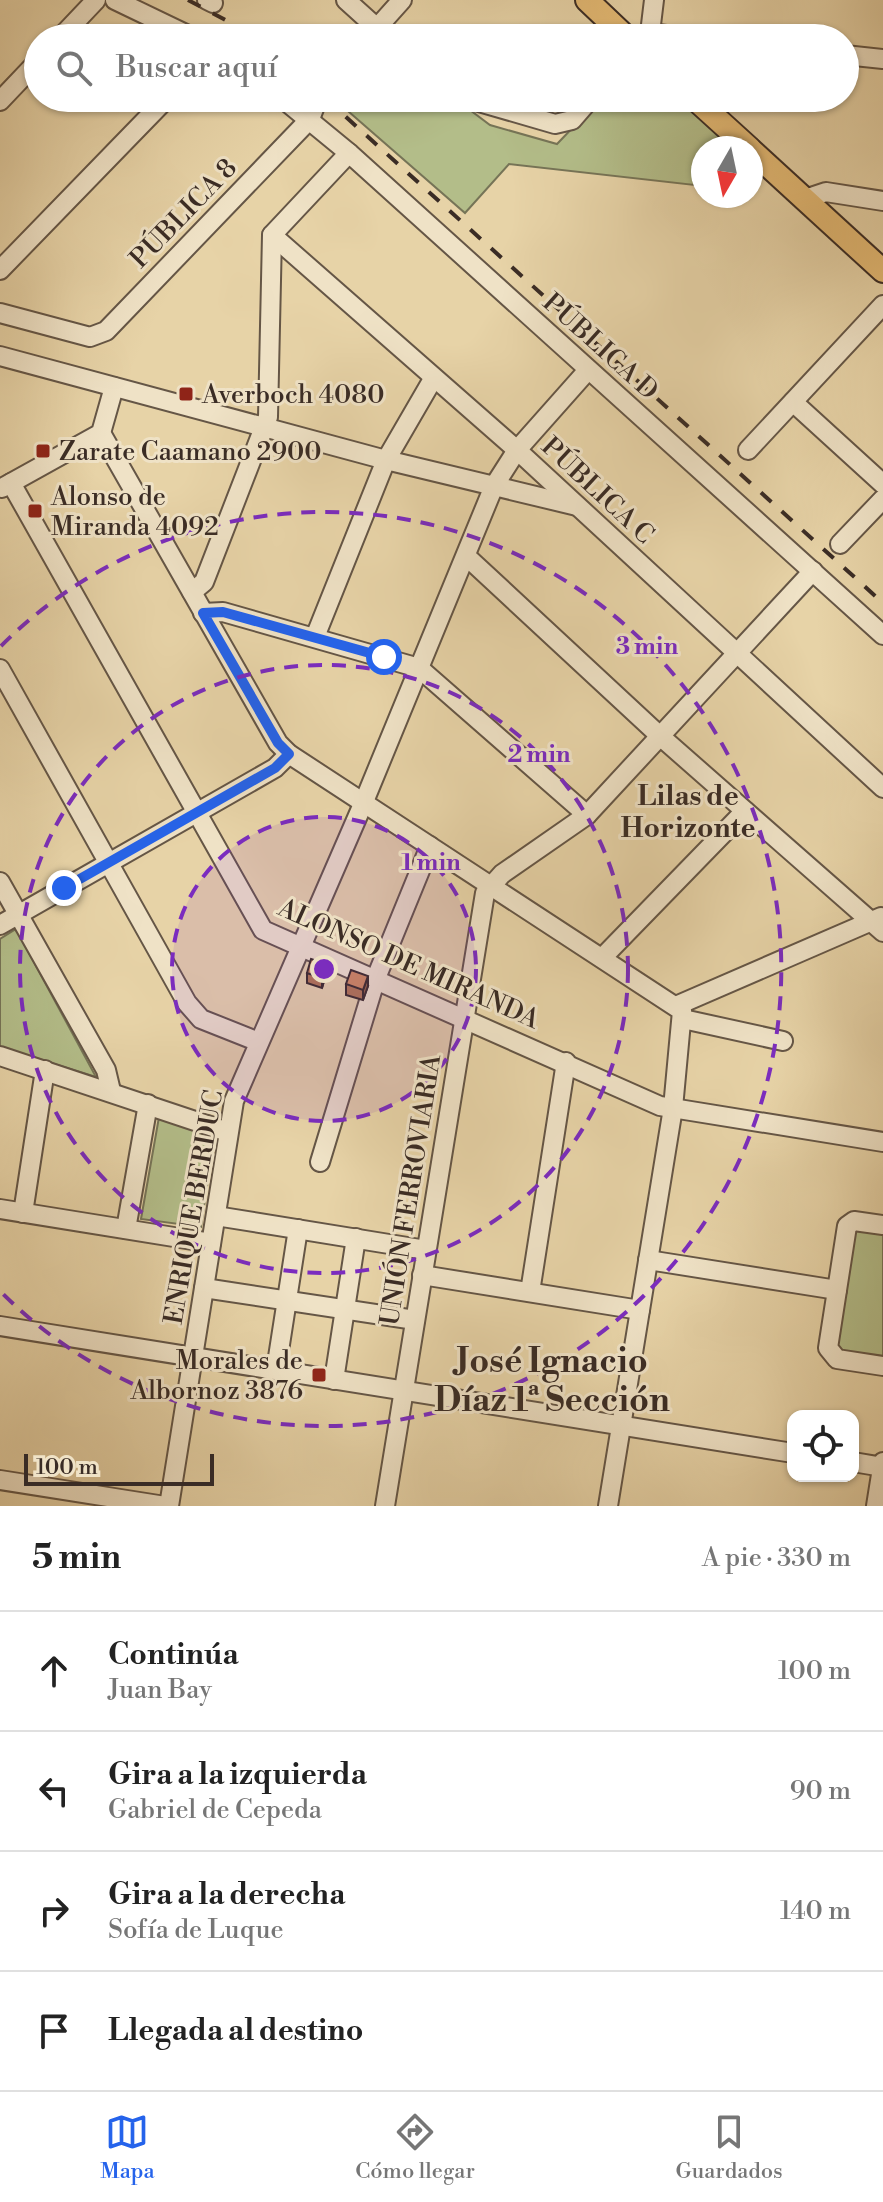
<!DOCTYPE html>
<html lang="es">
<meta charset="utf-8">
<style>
:root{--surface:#fff;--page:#f6f6f6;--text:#222;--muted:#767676;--line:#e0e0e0;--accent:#2563eb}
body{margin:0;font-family:"Libre Bodoni",serif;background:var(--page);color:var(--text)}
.controls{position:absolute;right:24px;bottom:24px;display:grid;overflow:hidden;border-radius:16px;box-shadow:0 2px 6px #0004}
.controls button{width:72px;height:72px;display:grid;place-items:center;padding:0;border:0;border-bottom:2px solid var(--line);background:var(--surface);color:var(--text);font:40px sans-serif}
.compass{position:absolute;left:691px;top:136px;width:72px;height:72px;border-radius:50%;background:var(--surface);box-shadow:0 2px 6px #0004;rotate:189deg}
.scale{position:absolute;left:24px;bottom:20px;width:190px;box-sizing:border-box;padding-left:8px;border:4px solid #3a2c25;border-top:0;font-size:22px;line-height:28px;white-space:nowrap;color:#3a2c25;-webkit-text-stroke:6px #efe2c6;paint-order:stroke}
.stop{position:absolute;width:24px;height:24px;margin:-18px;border:6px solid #2563eb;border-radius:50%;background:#fff}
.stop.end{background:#2563eb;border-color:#fff;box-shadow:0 2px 8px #0008}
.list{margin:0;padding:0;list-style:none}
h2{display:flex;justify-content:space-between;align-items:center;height:104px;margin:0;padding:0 32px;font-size:34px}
h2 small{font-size:26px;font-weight:400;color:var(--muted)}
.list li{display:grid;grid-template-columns:52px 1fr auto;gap:24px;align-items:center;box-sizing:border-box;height:120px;padding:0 32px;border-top:2px solid var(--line)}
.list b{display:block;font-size:30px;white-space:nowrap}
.list p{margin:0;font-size:26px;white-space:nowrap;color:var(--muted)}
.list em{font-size:26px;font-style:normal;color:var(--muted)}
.icon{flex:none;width:44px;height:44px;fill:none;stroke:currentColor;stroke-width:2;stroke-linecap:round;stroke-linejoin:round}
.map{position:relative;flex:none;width:883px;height:1506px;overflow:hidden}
.search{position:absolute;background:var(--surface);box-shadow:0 2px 6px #0004;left:24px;right:24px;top:24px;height:88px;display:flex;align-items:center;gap:20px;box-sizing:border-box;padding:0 28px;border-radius:44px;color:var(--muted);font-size:30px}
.sheet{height:584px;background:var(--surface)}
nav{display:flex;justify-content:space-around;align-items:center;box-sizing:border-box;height:112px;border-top:2px solid var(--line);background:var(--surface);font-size:22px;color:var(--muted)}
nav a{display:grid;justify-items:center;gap:4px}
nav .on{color:var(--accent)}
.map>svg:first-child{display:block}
.green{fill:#b3bd89;stroke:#767457;stroke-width:2}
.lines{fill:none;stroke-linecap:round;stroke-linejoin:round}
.minor-casing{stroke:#655646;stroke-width:22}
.major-casing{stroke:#3a2c25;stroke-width:26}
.minor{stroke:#efe2c6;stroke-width:18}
.major{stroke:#e4ba74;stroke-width:22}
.rail{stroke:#3a2c25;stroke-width:4;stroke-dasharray:14 14;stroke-linecap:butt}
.wall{fill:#b1774f;stroke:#3a2c25;stroke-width:2}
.shaded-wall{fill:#906140;stroke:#3a2c25;stroke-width:2}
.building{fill:#ce8a5c;stroke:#3a2c25;stroke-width:2}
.route{stroke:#2563eb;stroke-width:10}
.ring{fill:none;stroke:#7b2cbf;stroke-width:4;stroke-dasharray:14 10}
.poi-dot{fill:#8f2418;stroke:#efe2c6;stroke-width:3}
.labels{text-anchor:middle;stroke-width:6;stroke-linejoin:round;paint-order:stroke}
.street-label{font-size:26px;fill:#3a2c25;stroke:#efe2c6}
.poi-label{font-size:26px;fill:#3a2c25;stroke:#efe2c6;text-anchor:start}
.neighbourhood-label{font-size:28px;font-weight:bold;fill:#3a2c25;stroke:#efe2c6}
.district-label{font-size:34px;font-weight:bold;fill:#3a2c25;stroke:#efe2c6}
.centre{fill:#7b2cbf;stroke:#efe2c6;stroke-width:4}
.ring-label{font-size:24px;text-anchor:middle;font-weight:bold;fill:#7b2cbf;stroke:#efe2c6;stroke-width:6;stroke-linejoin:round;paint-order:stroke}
</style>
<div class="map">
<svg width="883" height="1506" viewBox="0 0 883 1506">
<rect width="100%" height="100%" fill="#e7d3a7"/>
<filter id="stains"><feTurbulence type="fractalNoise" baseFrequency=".0025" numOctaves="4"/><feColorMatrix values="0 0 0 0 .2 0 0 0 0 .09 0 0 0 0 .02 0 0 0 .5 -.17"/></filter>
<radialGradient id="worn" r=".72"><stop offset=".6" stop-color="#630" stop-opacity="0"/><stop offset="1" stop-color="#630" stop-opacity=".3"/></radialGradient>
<g class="green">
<path d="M333,98H454L490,125L557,144L601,98H682L737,148H703V186L509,164L465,213Z"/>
<path d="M16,929L96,1077L0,1047V939Z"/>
<path d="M159,1117L215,1132L201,1227L141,1219Z"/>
<path d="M861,1228L883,1230V1360L842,1353L837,1347L854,1233Z"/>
</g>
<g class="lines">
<defs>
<g id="minor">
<path d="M115,0L194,38"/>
<path d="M207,0L213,3"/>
<path d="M346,0L388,38"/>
<path d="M650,33L690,38"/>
<path d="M650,33L654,0"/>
<path d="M60,38L96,0"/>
<path d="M368,38L402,0"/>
<path d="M845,55L883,59"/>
<path d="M282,98L349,153L883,635"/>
<path d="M465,98L555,124L572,120L591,98"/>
<path d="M0,101L38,61"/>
<path d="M805,199L826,192L883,201"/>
<path d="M272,235L517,450L883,788"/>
<path d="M0,270L167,98"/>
<path d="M0,313L90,337L106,331L310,119L318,98"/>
<path d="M0,356L386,460L577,506"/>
<path d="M793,402L883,484"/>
<path d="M101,433L278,743L289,754L682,1011L673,1108L608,1506"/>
<path d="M748,450L883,305"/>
<path d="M11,483L263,930L660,1106L883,1142"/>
<path d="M2,488L101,433L114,387"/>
<path d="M840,544L883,499"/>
<path d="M466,556L660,736L883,932"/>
<path d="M192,592L204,582L268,417L272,235L349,153"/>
<path d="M203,613L223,612L419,668L587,815"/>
<path d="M315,637L386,460L433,379"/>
<path d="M0,669L187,1003L201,1019L259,1042"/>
<path d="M0,882L106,1070L111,1091"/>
<path d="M0,925L275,768L289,754"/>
<path d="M602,958L745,811"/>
<path d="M678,1005L881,917"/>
<path d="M683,1019L783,1041"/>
<path d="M0,1056L228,1132"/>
<path d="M320,1162L376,978L430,846"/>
<path d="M0,1209L211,1243"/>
<path d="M23,1213L45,1070"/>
<path d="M216,1216L426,1250"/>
<path d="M883,1225L854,1221L847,1226L828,1348L837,1359L883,1366"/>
<path d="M126,1229L148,1104"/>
<path d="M648,1260L837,1290"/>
<path d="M422,1275L640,1310"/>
<path d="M204,1288L415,1320"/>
<path d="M530,1292L566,1062"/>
<path d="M0,1326L793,1453"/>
<path d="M276,1370L298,1229"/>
<path d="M334,1380L356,1238"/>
<path d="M853,1462L883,1467"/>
<path d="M0,1480L165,1506"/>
<path d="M169,1506L234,1101L363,804L494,486L517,450L588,370"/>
<path d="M385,1506L485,893L502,874L587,815L813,571"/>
<path d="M876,1506L883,1462"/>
</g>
<g id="major">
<path d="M587,0L627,38"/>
<path d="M694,98L749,148"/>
<path d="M751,150L883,271"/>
</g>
</defs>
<use href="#minor" class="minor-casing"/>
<use href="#major" class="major-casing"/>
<use href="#minor" class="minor"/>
<use href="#major" class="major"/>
<g class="rail">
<path d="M188,0L259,38"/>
<path d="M325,98L883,603"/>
</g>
</g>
<g class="wall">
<path d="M307,973L326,974L322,988L307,983Z"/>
<path d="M346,984L368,986L363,1000L346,995Z"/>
</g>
<g class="shaded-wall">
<path d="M326,964V974L322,988V978Z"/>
<path d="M368,976V986L363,1000V990Z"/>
</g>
<g class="building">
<path d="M311,959L326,964L322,978L307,973Z"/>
<path d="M351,970L368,976L363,990L346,984Z"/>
</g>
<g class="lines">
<path class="route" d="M64,888L275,768L289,754L278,743L203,613L223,612L384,657"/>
</g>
<circle cx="324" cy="969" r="152" fill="#7b2cbf" fill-opacity=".12"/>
<g class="ring">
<circle cx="324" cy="969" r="152"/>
<circle cx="324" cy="969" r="304"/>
<path d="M1 646A457 457 0 1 1 1 1292"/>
</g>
<g class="poi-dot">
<rect x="178" y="386" width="16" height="16" rx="4"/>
<rect x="35" y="443" width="16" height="16" rx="4"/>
<rect x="27" y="503" width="16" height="16" rx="4"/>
<rect x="311" y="1367" width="16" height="16" rx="4"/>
</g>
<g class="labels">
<g class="street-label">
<text transform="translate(183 213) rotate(-46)" y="9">PÚBLICA 8</text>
<text transform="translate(601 346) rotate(42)" y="9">PÚBLICA D</text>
<text transform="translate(598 490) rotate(43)" y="9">PÚBLICA C</text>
<text transform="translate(409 963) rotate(24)" y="9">ALONSO DE MIRANDA</text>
<text transform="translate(410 1190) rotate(-81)" y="9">UNIÓN FERROVIARIA</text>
<text transform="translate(193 1207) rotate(-80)" y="9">ENRIQUE BERDUC</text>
</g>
<g class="poi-label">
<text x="202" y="403">Averboch 4080</text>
<text x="59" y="460">Zarate Caamano 2900</text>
<text x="51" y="505">Alonso de<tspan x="51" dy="30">Miranda 4092</tspan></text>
<text x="303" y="1369" text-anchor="end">Morales de<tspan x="303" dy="30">Albornoz 3876</tspan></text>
</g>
<g class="neighbourhood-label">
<text x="688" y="805">Lilas de<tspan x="688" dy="32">Horizonte</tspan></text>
</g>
<g class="district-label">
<text x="552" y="1372">José Ignacio<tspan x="552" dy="39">Díaz 1ª Sección</tspan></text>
</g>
</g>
<circle cx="324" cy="969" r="12" class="centre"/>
<g class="ring-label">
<text x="647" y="654">3 min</text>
<text x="539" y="762">2 min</text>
<text x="431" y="870">1 min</text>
</g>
<rect width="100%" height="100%" filter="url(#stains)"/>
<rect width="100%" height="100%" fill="url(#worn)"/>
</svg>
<div class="controls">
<button><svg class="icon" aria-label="locate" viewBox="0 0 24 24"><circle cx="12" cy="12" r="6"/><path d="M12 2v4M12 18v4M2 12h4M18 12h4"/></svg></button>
</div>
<svg class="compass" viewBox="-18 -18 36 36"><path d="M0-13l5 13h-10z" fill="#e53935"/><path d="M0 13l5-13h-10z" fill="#767676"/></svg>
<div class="scale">100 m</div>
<div class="stop" style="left:384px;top:657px"></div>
<div class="stop end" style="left:64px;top:888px"></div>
<div class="search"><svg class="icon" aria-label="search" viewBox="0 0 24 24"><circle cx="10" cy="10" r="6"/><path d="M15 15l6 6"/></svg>Buscar aquí</div>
</div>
<section class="sheet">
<h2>5 min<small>A pie · 330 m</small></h2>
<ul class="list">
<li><svg class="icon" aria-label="ahead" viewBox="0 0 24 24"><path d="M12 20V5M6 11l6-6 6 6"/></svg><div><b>Continúa</b><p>Juan Bay</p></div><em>100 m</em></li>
<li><svg class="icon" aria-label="left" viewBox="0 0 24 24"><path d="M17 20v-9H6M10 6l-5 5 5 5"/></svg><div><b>Gira a la izquierda</b><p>Gabriel de Cepeda</p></div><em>90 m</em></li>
<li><svg class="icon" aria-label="right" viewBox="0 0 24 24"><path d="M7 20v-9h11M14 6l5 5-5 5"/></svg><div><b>Gira a la derecha</b><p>Sofía de Luque</p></div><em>140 m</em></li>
<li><svg class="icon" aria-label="arrive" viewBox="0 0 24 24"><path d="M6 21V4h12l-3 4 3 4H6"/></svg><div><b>Llegada al destino</b></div></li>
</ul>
</section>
<nav>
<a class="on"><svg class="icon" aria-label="map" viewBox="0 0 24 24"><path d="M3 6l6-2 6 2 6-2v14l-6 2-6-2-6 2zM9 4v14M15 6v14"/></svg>Mapa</a>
<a><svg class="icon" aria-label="directions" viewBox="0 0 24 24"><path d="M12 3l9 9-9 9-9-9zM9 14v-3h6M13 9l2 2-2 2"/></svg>Cómo llegar</a>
<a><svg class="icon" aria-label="saved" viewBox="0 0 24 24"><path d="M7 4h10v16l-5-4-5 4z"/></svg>Guardados</a>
</nav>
